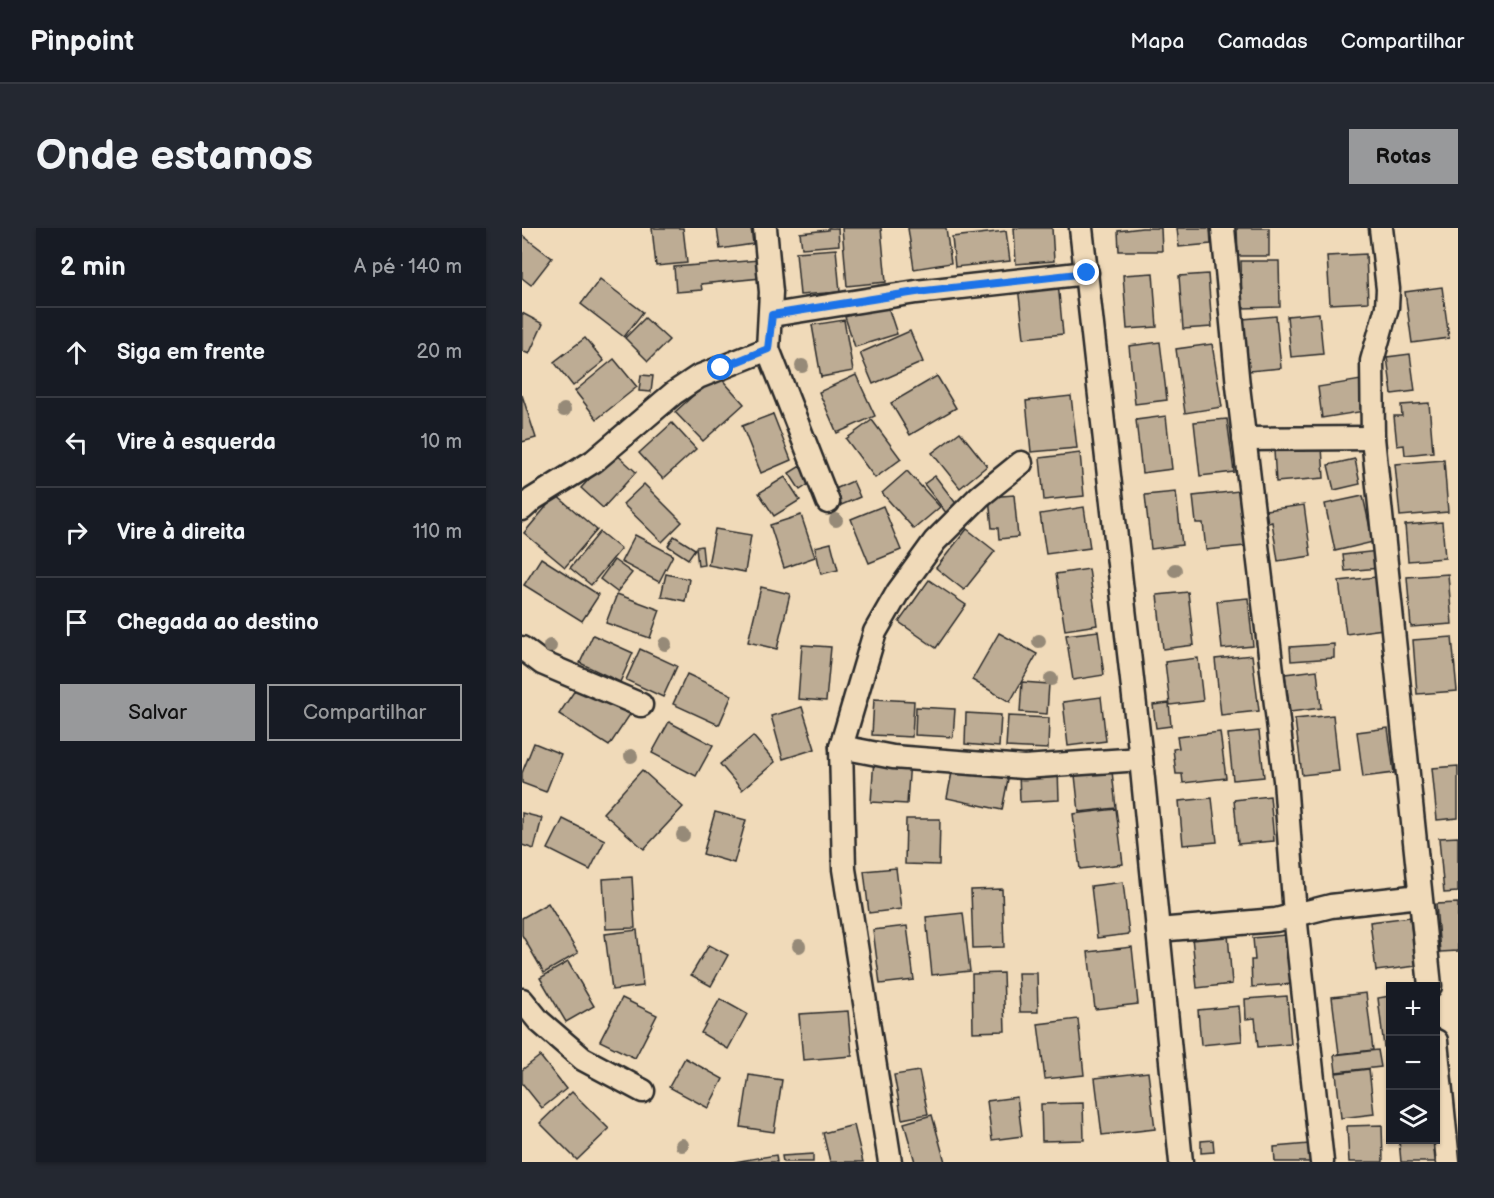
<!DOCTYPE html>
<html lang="pt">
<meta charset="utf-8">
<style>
:root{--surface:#171b24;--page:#242831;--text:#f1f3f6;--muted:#9ea1a6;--line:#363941;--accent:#98999b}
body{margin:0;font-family:"Balsamiq Sans",sans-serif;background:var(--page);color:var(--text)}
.controls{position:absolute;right:18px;bottom:18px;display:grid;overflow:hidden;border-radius:0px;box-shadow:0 2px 4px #0004}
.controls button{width:54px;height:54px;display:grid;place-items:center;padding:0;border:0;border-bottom:2px solid var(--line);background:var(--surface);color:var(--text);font:30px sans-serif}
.stop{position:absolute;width:18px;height:18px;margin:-14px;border:4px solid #1a73e8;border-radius:50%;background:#fff}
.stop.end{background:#1a73e8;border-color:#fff;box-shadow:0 2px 6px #0008}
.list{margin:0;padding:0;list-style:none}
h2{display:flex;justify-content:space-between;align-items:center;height:78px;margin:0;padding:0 24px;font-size:26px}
h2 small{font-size:20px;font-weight:400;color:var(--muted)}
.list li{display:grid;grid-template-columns:39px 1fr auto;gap:18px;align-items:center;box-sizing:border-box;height:90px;padding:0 24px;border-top:2px solid var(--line)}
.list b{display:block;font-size:22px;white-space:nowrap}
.list em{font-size:20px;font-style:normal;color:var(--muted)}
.actions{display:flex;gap:12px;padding:18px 24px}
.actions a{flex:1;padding:14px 0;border:2px solid var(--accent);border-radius:0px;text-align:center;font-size:21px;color:var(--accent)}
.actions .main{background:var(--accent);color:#111}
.icon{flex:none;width:33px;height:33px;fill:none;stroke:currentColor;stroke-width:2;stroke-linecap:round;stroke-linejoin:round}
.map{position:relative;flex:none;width:936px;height:934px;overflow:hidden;border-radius:0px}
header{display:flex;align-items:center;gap:36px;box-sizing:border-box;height:84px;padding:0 30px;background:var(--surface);border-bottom:2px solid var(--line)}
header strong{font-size:28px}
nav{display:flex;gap:33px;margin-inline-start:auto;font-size:21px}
.intro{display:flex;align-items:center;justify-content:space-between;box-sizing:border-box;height:144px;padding:0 36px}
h1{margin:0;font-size:42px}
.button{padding:15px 27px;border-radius:0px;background:var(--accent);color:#111;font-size:21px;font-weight:700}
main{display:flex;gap:36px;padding:0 36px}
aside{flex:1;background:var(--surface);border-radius:0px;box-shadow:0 2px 4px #0004}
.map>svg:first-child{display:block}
.building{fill:#bdac94;stroke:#2b2b2b;stroke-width:1.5}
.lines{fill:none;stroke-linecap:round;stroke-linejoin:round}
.minor-casing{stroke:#2b2b2b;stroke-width:27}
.minor{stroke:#f0dab9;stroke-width:22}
.tree{fill:#968a78}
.route{stroke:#1a73e8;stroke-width:8}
</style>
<header>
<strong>Pinpoint</strong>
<nav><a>Mapa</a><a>Camadas</a><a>Compartilhar</a></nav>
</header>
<div class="intro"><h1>Onde estamos</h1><a class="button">Rotas</a></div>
<main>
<aside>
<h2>2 min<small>A pé · 140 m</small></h2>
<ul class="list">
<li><svg class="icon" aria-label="ahead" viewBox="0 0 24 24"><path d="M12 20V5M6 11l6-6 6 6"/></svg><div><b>Siga em frente</b></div><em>20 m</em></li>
<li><svg class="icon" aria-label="left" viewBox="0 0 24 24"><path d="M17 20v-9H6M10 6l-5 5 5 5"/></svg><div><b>Vire à esquerda</b></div><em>10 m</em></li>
<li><svg class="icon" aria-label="right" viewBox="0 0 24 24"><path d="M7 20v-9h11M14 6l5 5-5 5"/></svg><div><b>Vire à direita</b></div><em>110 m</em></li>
<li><svg class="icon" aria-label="arrive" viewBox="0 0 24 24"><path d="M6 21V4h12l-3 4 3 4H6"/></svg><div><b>Chegada ao destino</b></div></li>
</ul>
<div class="actions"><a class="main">Salvar</a><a>Compartilhar</a></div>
</aside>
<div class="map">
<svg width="936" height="934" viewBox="0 0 936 934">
<rect width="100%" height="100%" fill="#f0dab9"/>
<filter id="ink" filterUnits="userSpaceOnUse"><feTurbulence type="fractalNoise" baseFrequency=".0167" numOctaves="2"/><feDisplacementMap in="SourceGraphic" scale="12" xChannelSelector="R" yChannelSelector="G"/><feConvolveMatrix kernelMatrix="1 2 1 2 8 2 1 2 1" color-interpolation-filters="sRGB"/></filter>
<g filter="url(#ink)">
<g class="building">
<path d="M130,0H161L165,35L134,38Z"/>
<path d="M195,0H229L231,16L198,21Z"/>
<path d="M306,0H316L317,17L280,20L278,5L306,2Z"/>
<path d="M320,0H359L364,54L325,58Z"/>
<path d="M386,0H424L429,35L392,41Z"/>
<path d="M492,0H530L532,33L494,36Z"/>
<path d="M620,0H639L640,23H597L596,3Z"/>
<path d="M655,0H688L689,16L657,19Z"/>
<path d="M715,0H747V28H716Z"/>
<path d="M484,3L488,33L433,39L430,9Z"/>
<path d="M0,7L30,30L9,57L0,50Z"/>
<path d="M314,21L318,64L278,67L274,24Z"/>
<path d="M844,26L846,74L808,76L805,28Z"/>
<path d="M237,32L239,50L179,56L180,62L154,64L152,39Z"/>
<path d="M719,33H757L758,79L720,80Z"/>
<path d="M631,45L635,99L605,101L601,47Z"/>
<path d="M686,46L690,99L661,101L657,48Z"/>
<path d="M78,51L121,84L102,109L59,76Z"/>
<path d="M536,55L541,106L502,110L496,59Z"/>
<path d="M920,59L927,110L890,115L883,64Z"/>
<path d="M365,76L375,106L333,119L323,89Z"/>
<path d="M0,85L21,96L7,126L0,123Z"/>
<path d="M797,85L801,126L769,129L765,88Z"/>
<path d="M754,88L759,140L727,143L721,91Z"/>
<path d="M123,90L147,112L126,133L103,110Z"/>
<path d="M322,92L331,143L299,149L290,97Z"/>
<path d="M388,103L401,134L351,156L338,125Z"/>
<path d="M63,110L82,133L51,158L32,134Z"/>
<path d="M638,114L645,172L613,176L607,118Z"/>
<path d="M690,116L700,179L663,185L654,121Z"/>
<path d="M888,126L893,163L870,166L865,129Z"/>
<path d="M92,131L115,159L75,191L53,163Z"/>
<path d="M195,146L222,176L181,213L153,184Z"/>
<path d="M119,147L131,148L129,164L117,163Z"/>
<path d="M334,147L353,188L315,205L297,164Z"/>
<path d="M415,148L434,180L388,207L369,175Z"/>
<path d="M839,152L843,183L800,190L796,159Z"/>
<path d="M0,167L14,210L0,214Z"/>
<path d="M549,168L555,220L509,224L504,173Z"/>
<path d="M907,175L911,224L883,227L882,217L875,218L872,188H880L879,177Z"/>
<path d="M251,186L269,232L239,245L220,198Z"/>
<path d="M644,188L650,241L620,245L614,192Z"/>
<path d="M705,191L712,244L678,248L672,194Z"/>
<path d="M350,192L379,231L353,250L324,211Z"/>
<path d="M150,195L174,221L141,251L117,225Z"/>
<path d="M438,204L465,238L438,260L410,225Z"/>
<path d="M800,219L802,250L754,254L752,223Z"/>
<path d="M92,224L114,244L81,280L59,260Z"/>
<path d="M558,225L562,268L522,272L518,230Z"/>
<path d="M833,231L838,256L812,262L806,237Z"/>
<path d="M922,232L926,284L878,288L873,236Z"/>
<path d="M280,237L290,254L278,262L267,245Z"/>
<path d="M385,243L418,279L392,301L360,265Z"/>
<path d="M413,248L436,278L425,286L402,256Z"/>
<path d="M263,249L278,272L252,288L237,265Z"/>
<path d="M331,253L338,269L317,278L311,262Z"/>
<path d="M122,256L160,294L140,314L101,276Z"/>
<path d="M717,263L723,318L684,322L681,295H674L671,268Z"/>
<path d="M654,264L660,317L629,321L623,267Z"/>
<path d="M34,267L75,302L43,339L2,305Z"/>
<path d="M492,267L496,309L477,311L476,300H470L467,269Z"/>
<path d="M841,268L851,314L813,323L803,276Z"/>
<path d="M782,277L789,328L756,333L750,294L746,295L744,282Z"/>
<path d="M361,278L379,322L347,335L329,291Z"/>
<path d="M562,279L568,320L524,326L518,286Z"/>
<path d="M279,287L293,329L262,340L248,297Z"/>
<path d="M920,294L923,330L886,333L883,297Z"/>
<path d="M193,301L229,307L223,344L186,337Z"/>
<path d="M445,301L473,323L442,362L414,340Z"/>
<path d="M78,304L99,321L69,357L48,340Z"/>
<path d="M113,307L151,327L137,354L99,334Z"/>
<path d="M152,308L173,321L166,331L146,318Z"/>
<path d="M309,315L316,342L299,346L293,319Z"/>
<path d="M180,318L182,337L176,338L174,319Z"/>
<path d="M856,323L858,340L823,343L821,327Z"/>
<path d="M19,330L77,367L60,393L2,357Z"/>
<path d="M92,332L110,345L95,364L78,351Z"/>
<path d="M567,341L575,397L543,402L534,346Z"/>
<path d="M144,346L167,351L163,373L139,368Z"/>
<path d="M926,346L930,396L889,399L885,349Z"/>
<path d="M854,349L861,401L824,406L817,353Z"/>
<path d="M407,352L444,377L414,420L377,394Z"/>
<path d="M239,359L268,366L255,421L226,414Z"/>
<path d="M666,364L672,417L641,421L635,367Z"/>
<path d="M95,366L138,382L128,410L84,395Z"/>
<path d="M726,370L731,418L700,421L695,373Z"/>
<path d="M576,403L582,447L551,452L544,407Z"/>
<path d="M477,405L515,426L488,474L450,452Z"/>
<path d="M71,407L111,425L98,454L58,435Z"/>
<path d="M930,409L935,463L895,466L891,412Z"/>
<path d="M812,416V430L769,433L768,419Z"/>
<path d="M280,417L309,419L304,473L276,471Z"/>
<path d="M118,421L155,438L141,469L104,452Z"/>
<path d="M730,427L737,483L699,487L693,431Z"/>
<path d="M676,430L681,473L648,477L643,434Z"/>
<path d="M795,442L799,480L768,484L763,446Z"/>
<path d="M165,446L210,467L197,497L151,476Z"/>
<path d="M59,453L109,485L87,518L37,486Z"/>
<path d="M500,454L527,456L525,486L498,484Z"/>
<path d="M579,469L584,513L546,518L541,474Z"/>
<path d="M352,471L392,473L390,509L350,507Z"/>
<path d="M647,475L649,498L634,500L631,477Z"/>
<path d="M280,479L293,521L261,531L249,488Z"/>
<path d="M394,479L433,481L431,509L393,507Z"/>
<path d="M444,485L479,487L477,519L443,516Z"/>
<path d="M811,487L817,543L780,547L773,491Z"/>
<path d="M486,488L527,490L526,521L484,519Z"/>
<path d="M147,494L191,517L174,548L130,525Z"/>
<path d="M866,500L872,545L841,549L835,504Z"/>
<path d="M737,503L742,549L711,552L706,506Z"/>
<path d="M698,504L704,550L661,555L660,546H654L651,521L657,520L655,509Z"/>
<path d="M231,508L253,534L220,562L198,536Z"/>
<path d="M12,515L39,526L24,564L0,555V545Z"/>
<path d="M352,530L388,532L385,576L349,574Z"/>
<path d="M589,534L594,580L557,584L552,538Z"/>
<path d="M936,538V590L915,592L910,540Z"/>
<path d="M431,539L486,551L480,582L425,570Z"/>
<path d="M120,542L161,579L122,621L81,585Z"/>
<path d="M536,542L537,572L498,574L497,543Z"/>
<path d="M748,568L752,613L716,616L712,572Z"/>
<path d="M690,570L695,614L661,617L657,573Z"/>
<path d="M594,581L601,636L558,641L551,586Z"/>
<path d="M193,584L224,592L212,635L181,626Z"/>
<path d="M0,585L20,590L12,621L0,617Z"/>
<path d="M41,591L83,612L68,642L26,621Z"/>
<path d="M384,591H418L417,637L383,636Z"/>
<path d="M936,609V664L922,665L917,610Z"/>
<path d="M374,640L379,681L347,685L342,643Z"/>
<path d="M110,649L113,700L84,701L81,651Z"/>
<path d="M601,654L607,706L575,710L569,658Z"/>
<path d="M480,661L482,719L451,720L449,662Z"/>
<path d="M26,675L56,725L22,745L0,707V690Z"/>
<path d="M936,675V723L918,724L914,676Z"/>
<path d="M441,685L448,743L410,747L404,689Z"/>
<path d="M888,689L894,738L854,743L848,694Z"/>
<path d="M385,698L392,752L358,756L351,702Z"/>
<path d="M115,702L121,758L90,762L83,706Z"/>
<path d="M706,706L710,756L675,760L670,709Z"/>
<path d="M763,707L765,730L770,729L771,756L730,759L729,732H733L731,710Z"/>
<path d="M187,717L206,727L189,758L169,747Z"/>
<path d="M610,719L616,776L573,781L566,724Z"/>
<path d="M46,734L72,778L44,794L18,750Z"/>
<path d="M481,745L483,803L451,804L450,746Z"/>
<path d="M496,745H515L516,784H498Z"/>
<path d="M844,765L851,822L817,826L810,769Z"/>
<path d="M765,768L769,816L736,819L733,790L724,791L723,771Z"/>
<path d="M868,768V818L862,819L856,770Z"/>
<path d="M100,770L135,787L113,830L78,813Z"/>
<path d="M198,771L225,786L206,821L179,805Z"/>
<path d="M717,778L720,813L679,817L676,782Z"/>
<path d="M326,783L330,828L281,832L277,786Z"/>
<path d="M556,791L562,847L523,851L516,796Z"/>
<path d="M856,822L859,839L814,844L812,827Z"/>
<path d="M18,828L44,861L20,880L0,855V842Z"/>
<path d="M163,830L201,851L186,880L147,859Z"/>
<path d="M847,841L852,886L819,890L814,845Z"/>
<path d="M397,843L406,886L380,891L372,847Z"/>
<path d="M626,844L633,901L580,907L573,850Z"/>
<path d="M227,847L260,852L252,904L219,899Z"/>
<path d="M50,864L87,901L55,932L18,895Z"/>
<path d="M495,869L500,908L470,912L465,873Z"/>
<path d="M561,875L562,912L520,913L519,876Z"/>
<path d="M410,887L423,934H393L382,895Z"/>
<path d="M332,897L341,934H308L301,905Z"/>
<path d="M860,897L861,934H827L825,898Z"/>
<path d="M691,912L692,924L679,925V913Z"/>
<path d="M877,912H914L919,934H879Z"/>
<path d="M787,916L788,934H753L752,919Z"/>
<path d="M291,926V934H261L260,928Z"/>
<path d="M254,927L255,934H212Z"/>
</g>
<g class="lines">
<defs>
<g id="minor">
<path d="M559,0L619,531L659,934"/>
<path d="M701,0L716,158L763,552L773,687L800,934"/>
<path d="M859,0L866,61L865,79L850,133L851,210L908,758"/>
<path d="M250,87L394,64L565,45"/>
<path d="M246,121L306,274"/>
<path d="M722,211L851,210"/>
<path d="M0,281L11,271L72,233L152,165L176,149L246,121L249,64L243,0"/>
<path d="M0,420L20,435L119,477"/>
<path d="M319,519L371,529L502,539L619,531"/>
<path d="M636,702L754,692L809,678L898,668"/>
<path d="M0,772L17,793L61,831L121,863"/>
<path d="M914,813L926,934"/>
<path d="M368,934L322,641L319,519L353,404L376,364L413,313L458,268L499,235"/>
</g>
</defs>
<use href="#minor" class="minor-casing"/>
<use href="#minor" class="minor"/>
</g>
<g class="tree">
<circle cx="280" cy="138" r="7"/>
<circle cx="42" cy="182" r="7"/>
<circle cx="314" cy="292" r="7"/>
<circle cx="653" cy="342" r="7"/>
<circle cx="517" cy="413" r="7"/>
<circle cx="143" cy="416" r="7"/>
<circle cx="28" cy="418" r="7"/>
<circle cx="529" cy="451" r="7"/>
<circle cx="109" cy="528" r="7"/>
<circle cx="161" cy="607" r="7"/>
<circle cx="277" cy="718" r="7"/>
<circle cx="160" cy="917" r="7"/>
</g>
</g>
<g class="lines" filter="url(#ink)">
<path class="route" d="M199,140L246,121L250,87L394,64L565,45"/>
</g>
</svg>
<div class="controls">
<button>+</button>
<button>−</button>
<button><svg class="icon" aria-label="layers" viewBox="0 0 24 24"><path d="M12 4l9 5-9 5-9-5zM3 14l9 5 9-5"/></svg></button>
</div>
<div class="stop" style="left:199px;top:140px"></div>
<div class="stop end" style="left:565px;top:45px"></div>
</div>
</main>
